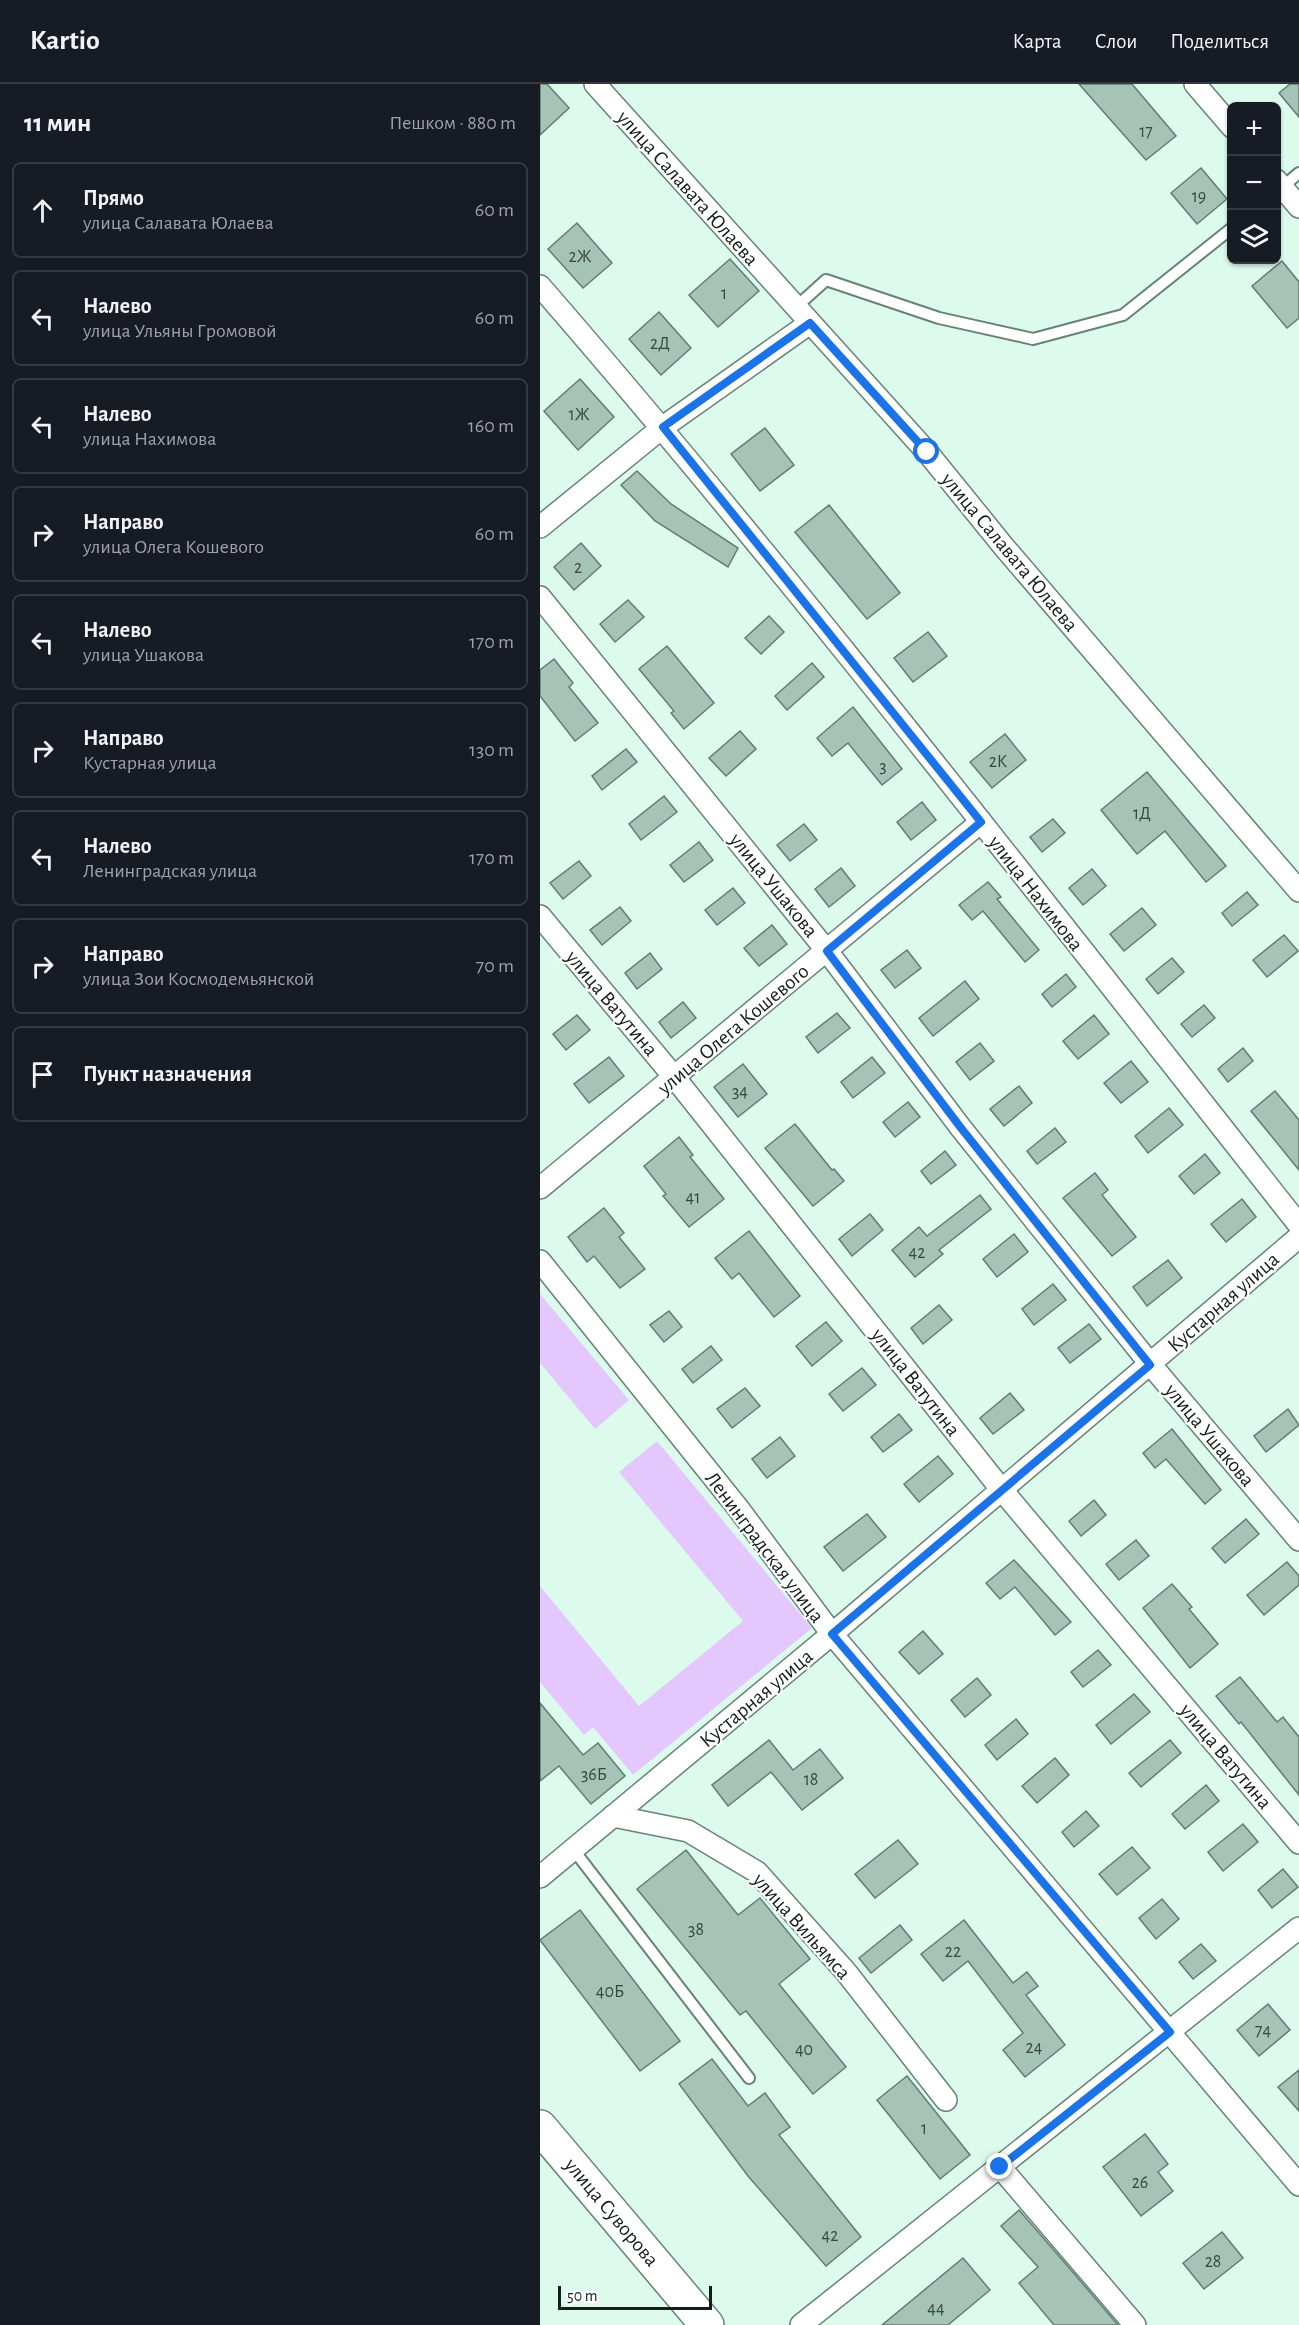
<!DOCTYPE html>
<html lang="ru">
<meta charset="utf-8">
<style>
:root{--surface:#171b24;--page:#242831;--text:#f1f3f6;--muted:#9ea1a6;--line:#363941}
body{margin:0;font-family:"Alegreya Sans",sans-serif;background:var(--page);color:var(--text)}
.controls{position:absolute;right:18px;top:18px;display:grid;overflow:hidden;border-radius:9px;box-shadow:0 2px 4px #0004}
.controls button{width:54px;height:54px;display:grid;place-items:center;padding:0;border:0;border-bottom:2px solid var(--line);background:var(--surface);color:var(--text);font:30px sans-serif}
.scale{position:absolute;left:18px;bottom:15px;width:154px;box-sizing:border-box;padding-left:6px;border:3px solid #131e1a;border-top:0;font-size:16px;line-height:21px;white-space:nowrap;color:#131e1a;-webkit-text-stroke:4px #fff;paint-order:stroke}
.stop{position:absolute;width:18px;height:18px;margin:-14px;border:4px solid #1a73e8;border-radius:50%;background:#fff}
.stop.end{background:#1a73e8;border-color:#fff;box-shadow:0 2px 6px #0008}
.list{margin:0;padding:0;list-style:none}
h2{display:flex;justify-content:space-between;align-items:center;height:78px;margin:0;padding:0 24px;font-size:26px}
h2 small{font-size:20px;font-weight:400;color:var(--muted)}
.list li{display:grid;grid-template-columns:39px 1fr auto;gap:18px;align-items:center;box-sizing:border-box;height:96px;margin:0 12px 12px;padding:0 12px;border:2px solid var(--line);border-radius:9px}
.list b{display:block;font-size:22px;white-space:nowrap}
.list p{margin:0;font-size:20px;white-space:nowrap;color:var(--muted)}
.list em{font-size:20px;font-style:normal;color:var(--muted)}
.icon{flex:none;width:33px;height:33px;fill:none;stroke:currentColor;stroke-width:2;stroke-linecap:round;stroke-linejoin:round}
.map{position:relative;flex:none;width:759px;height:2241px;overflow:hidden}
header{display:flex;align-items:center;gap:36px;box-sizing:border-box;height:84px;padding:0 30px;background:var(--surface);border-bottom:2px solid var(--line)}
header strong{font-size:28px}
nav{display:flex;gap:33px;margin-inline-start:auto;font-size:21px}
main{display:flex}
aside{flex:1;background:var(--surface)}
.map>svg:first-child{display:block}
.green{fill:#e4c8fd}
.building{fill:#a6c3b7;stroke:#627d72;stroke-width:1.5}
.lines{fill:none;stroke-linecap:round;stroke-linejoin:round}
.lane-casing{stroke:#678377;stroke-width:14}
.street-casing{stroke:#678377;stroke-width:24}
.primary-casing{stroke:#678377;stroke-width:36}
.lane{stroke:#fff;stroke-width:10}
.street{stroke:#fff;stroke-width:21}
.primary{stroke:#fff;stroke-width:33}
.route{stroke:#1a73e8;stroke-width:8}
.labels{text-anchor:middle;stroke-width:4.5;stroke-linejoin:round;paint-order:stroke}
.number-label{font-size:18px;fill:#384741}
.street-label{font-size:21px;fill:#131e1a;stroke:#fff}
</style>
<header>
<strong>Kartio</strong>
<nav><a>Карта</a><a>Слои</a><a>Поделиться</a></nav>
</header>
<main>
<aside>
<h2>11 мин<small>Пешком · 880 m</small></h2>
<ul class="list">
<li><svg class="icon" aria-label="ahead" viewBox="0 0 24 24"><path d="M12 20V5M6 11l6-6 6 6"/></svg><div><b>Прямо</b><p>улица Салавата Юлаева</p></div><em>60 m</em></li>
<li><svg class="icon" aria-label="left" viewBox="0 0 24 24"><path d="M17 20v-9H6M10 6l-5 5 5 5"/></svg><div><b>Налево</b><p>улица Ульяны Громовой</p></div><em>60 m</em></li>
<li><svg class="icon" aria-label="left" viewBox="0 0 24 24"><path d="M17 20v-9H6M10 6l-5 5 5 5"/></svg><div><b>Налево</b><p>улица Нахимова</p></div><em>160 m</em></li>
<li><svg class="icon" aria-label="right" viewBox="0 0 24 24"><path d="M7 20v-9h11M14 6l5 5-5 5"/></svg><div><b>Направо</b><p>улица Олега Кошевого</p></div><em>60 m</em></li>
<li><svg class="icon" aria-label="left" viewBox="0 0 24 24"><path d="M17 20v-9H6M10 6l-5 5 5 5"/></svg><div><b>Налево</b><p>улица Ушакова</p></div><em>170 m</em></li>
<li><svg class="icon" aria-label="right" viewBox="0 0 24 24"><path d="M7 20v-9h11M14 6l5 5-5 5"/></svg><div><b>Направо</b><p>Кустарная улица</p></div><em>130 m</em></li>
<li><svg class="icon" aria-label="left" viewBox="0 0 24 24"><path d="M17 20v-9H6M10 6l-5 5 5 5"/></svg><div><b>Налево</b><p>Ленинградская улица</p></div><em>170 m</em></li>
<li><svg class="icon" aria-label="right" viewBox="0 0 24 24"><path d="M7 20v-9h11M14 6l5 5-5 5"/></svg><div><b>Направо</b><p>улица Зои Космодемьянской</p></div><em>70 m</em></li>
<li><svg class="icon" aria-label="arrive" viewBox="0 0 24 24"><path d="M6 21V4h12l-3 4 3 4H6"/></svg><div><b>Пункт назначения</b></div></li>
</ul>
</aside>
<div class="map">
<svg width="759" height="2241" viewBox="0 0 759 2241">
<rect width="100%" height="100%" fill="#dcfbed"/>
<g class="green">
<path d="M0,1210L89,1316L55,1345L0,1279Z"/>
<path d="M117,1357L272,1544L93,1691L53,1643L44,1651L0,1598V1502L99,1622L203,1537L79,1388Z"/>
</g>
<g class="building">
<path d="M0,0H7L29,24L0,51Z"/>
<path d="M539,0H592L636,52L606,76Z"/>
<path d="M750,0H759V33L739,9Z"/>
<path d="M661,84L687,115L657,140L631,109Z"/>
<path d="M37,139L72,179L43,204L8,165Z"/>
<path d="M190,175L219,207L178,243L149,211Z"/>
<path d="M742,177L759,198V234L747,244L712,202Z"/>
<path d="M119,228L151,264L121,291L89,255Z"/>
<path d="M40,295L74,333L38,366L4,327Z"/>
<path d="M225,344L254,381L220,407L191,370Z"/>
<path d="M97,387L131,420L198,464L188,483L115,437L81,401Z"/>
<path d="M289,421L360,509L327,535L255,448Z"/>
<path d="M41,459L61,482L34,506L14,483Z"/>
<path d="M88,516L104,533L75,558L60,540Z"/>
<path d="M229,532L244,548L221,570L205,554Z"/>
<path d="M388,548L407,572L373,598L354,574Z"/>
<path d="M127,562L174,619L144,645L131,629L134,627L99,585Z"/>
<path d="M14,575L33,599L29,603L58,639L35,657L0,612V586Z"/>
<path d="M272,579L284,593L247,626L235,612Z"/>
<path d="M313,623L362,685L342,701L308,659L292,672L277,654Z"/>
<path d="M200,647L216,665L186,692L169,674Z"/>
<path d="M465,650L486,676L452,704L430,678Z"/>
<path d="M86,665L97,678L62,706L52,692Z"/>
<path d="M607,688L686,782L666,798L625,747L597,770L561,726Z"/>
<path d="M124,712L137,728L101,756L89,740Z"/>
<path d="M382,718L396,736L371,756L357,738Z"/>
<path d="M513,735L525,749L502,768L490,753Z"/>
<path d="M264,740L277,756L250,777L237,761Z"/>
<path d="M159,758L173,776L144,798L130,781Z"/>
<path d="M39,777L51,792L23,815L10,799Z"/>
<path d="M301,784L315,802L289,823L275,805Z"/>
<path d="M552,785L566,802L543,821L529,804Z"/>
<path d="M448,798L461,813L457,815L499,866L485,878L443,827L432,836L419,821Z"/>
<path d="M193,804L205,819L177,841L165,826Z"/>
<path d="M707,808L718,821L692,842L682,829Z"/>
<path d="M80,823L91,837L62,861L50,846Z"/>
<path d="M602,824L616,841L584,867L570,850Z"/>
<path d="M232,841L247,860L219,882L204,864Z"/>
<path d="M744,851L758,867L727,893L713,876Z"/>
<path d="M367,866L381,884L355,904L341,886Z"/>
<path d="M110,869L122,885L97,905L85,889Z"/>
<path d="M632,874L644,888L618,910L606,895Z"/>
<path d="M526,890L536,903L512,923L502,910Z"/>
<path d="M425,897L439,915L393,952L379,934Z"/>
<path d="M143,918L156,934L131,954L119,938Z"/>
<path d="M664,921L675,934L652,953L641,940Z"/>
<path d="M297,929L310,944L278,969L266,953Z"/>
<path d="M37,931L50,946L26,966L13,950Z"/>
<path d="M554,931L569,950L538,975L523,957Z"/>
<path d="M440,959L454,977L430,996L416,978Z"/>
<path d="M703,964L713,977L688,998L678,985Z"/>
<path d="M69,973L84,992L49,1019L34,1000Z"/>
<path d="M332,973L345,989L313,1014L301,998Z"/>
<path d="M591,977L608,998L581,1019L564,999Z"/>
<path d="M203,980L227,1010L198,1033L174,1003Z"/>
<path d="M479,1002L492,1019L464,1042L450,1025Z"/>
<path d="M735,1007L759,1036V1086L711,1027Z"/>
<path d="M368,1018L380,1033L355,1053L343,1038Z"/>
<path d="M629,1024L643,1041L608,1069L595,1052Z"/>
<path d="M255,1040L292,1086L294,1085L304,1097L273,1122L225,1064Z"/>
<path d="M515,1044L526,1058L497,1080L487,1067Z"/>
<path d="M139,1053L153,1071L150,1073L184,1115L149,1143L123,1112L126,1110L104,1082Z"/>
<path d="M405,1067L416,1081L391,1100L381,1087Z"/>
<path d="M665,1070L680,1089L654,1110L639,1092Z"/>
<path d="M555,1089L568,1106L562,1111L596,1153L572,1172L523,1114Z"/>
<path d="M440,1111L451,1125L399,1166L403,1170L375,1193L352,1166L379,1143L387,1152Z"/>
<path d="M702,1115L716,1133L686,1158L671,1140Z"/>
<path d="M64,1124L84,1149L79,1153L105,1185L80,1204L54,1172L47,1178L28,1153Z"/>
<path d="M330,1130L343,1146L312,1172L299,1155Z"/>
<path d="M209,1147L260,1212L234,1233L199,1189L192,1195L175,1174Z"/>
<path d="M474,1150L488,1168L457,1193L443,1175Z"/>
<path d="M628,1176L642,1194L607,1222L593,1203Z"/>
<path d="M513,1200L526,1216L494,1241L482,1225Z"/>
<path d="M399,1221L412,1236L383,1260L371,1244Z"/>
<path d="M129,1227L142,1243L124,1258L110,1241Z"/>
<path d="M286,1238L302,1257L272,1282L256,1262Z"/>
<path d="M549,1240L561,1255L530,1279L518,1264Z"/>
<path d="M171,1262L182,1276L153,1299L142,1285Z"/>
<path d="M322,1284L336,1301L303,1327L289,1310Z"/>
<path d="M205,1304L220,1322L192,1344L177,1325Z"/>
<path d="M470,1309L484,1326L453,1350L440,1334Z"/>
<path d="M748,1325L759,1341L726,1368L714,1352Z"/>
<path d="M359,1330L372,1346L343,1368L331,1353Z"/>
<path d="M632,1345L681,1406L665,1420L626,1375L615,1384L603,1369Z"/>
<path d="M240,1353L255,1372L227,1394L212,1375Z"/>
<path d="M398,1372L413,1390L379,1418L364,1400Z"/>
<path d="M554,1416L566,1431L541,1452L529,1437Z"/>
<path d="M327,1430L346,1453L303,1487L284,1463Z"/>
<path d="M706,1435L719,1450L685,1479L672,1464Z"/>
<path d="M596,1456L609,1472L579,1496L566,1480Z"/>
<path d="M474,1476L531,1538L515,1551L475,1503L460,1515L446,1499Z"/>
<path d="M747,1478L759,1492V1501L724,1531L707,1511Z"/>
<path d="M632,1500L652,1523L649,1525L678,1560L650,1584L603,1524Z"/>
<path d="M383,1547L403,1570L379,1590L359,1568Z"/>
<path d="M558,1566L571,1581L543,1603L531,1588Z"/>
<path d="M700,1593L737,1638L743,1633L759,1653V1711L701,1638L699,1640L676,1612Z"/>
<path d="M437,1594L451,1611L425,1633L411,1616Z"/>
<path d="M594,1610L610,1628L571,1660L556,1641Z"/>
<path d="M0,1619L43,1671L58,1659L85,1692L51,1720L19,1682L0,1697Z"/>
<path d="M476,1635L488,1650L457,1676L445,1661Z"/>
<path d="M229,1656L253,1686L280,1665L303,1694L262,1726L231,1688L188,1722L172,1701Z"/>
<path d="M630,1656L641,1669L601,1703L589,1689Z"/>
<path d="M515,1674L529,1691L497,1719L482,1702Z"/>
<path d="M666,1701L679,1717L645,1745L632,1730Z"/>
<path d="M546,1727L559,1742L534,1763L522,1748Z"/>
<path d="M703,1740L718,1758L683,1787L668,1768Z"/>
<path d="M358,1756L378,1780L335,1814L315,1790Z"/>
<path d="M592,1763L610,1784L577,1811L559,1790Z"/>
<path d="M146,1766L198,1831L220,1814L270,1875L239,1900L306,1983L273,2010L206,1927L200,1931L97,1805Z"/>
<path d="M743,1785L758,1803L732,1824L718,1806Z"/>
<path d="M622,1815L639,1835L616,1855L599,1834Z"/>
<path d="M40,1826L140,1957L100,1987L0,1856Z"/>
<path d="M424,1836L473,1899L487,1888L498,1902L486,1911L525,1961L485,1993L463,1966L483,1949L428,1877L403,1897L381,1870Z"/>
<path d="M360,1841L372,1856L331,1889L319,1874Z"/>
<path d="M661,1860L676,1877L653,1895L639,1878Z"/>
<path d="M728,1920L750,1946L719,1972L697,1946Z"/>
<path d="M172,1975L208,2022L225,2009L250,2043L239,2051L321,2153L286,2182L208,2092L139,2000Z"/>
<path d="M759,1986V2027L738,2003Z"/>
<path d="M367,1992L430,2071L400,2095L337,2016Z"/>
<path d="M605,2050L628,2080L618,2088L633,2107L601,2132L563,2083Z"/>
<path d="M479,2126L525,2179L578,2241H514L479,2199L498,2183L461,2142Z"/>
<path d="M682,2148L703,2174L664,2205L643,2179Z"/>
<path d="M423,2174L450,2206L408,2241H342Z"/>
</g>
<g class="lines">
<defs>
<g id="lane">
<path d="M741,104L759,89"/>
<path d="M256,223L286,196L399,234L493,255L583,231L692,144"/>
<path d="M33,1765L209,1994"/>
</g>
<g id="street">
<path d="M55,0L387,368L464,463L759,807"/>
<path d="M655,0L692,43"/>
<path d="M736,96L759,123"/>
<path d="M0,202C264,506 510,826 759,1141"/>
<path d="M0,443L123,343L270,239"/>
<path d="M0,513L287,867L421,1044L611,1281L759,1456"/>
<path d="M0,832L135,994L461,1405L759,1759"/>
<path d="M0,1104L441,738"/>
<path d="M0,1177L198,1424L292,1550L759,2101"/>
<path d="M73,1732L148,1747L217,1788L306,1888L406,2016"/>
<path d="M0,1793L292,1550L759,1153"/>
<path d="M460,2083L595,2241"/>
<path d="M261,2241L759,1844"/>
</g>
<path id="primary" d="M0,2043L167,2241"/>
</defs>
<use href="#lane" class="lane-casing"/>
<use href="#street" class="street-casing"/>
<use href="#primary" class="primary-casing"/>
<use href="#lane" class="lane"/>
<use href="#street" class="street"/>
<use href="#primary" class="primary"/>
</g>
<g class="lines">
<path class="route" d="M387,368L270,239L123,343L441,738L287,867L421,1044L610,1281L292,1550L630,1948L460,2083"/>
</g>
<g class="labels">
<g class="number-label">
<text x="606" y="53">17</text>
<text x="659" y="118">19</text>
<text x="40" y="178">2Ж</text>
<text x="184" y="215">1</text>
<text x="120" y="265">2Д</text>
<text x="39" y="336">1Ж</text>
<text x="38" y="489">2</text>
<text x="458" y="683">2К</text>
<text x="343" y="688">3</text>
<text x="602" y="735">1Д</text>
<text x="200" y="1013">34</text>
<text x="153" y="1119">41</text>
<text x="377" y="1174">42</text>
<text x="54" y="1696">36Б</text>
<text x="271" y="1701">18</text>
<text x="156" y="1851">38</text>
<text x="413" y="1873">22</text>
<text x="70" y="1913">40Б</text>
<text x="723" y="1952">74</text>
<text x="494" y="1969">24</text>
<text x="264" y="1971">40</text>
<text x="384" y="2050">1</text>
<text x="600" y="2104">26</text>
<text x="290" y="2157">42</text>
<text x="673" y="2183">28</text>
<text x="396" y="2230">44</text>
</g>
<g class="street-label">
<text transform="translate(148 104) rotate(48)" y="7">улица Салавата Юлаева</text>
<text transform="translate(470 468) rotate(50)" y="7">улица Салавата Юлаева</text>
<text transform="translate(234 801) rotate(51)" y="7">улица Ушакова</text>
<text transform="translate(496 809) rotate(52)" y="7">улица Нахимова</text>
<text transform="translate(72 919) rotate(50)" y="7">улица Ватутина</text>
<text transform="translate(193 945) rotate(-40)" y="7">улица Олега Кошевого</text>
<text transform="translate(683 1218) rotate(-41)" y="7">Кустарная улица</text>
<text transform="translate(376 1298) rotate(52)" y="7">улица Ватутина</text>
<text transform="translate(670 1351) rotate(50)" y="7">улица Ушакова</text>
<text transform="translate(225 1463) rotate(53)" y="7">Ленинградская улица</text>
<text transform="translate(216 1614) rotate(-40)" y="7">Кустарная улица</text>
<text transform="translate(686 1672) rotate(50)" y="7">улица Ватутина</text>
<text transform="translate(262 1842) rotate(48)" y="7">улица Вильямса</text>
<text transform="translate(72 2128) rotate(50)" y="7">улица Суворова</text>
</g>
</g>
</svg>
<div class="controls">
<button>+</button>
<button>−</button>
<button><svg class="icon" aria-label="layers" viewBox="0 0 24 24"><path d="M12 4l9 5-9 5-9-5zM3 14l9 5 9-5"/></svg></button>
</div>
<div class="scale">50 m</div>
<div class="stop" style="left:387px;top:368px"></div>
<div class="stop end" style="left:460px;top:2083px"></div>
</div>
</main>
